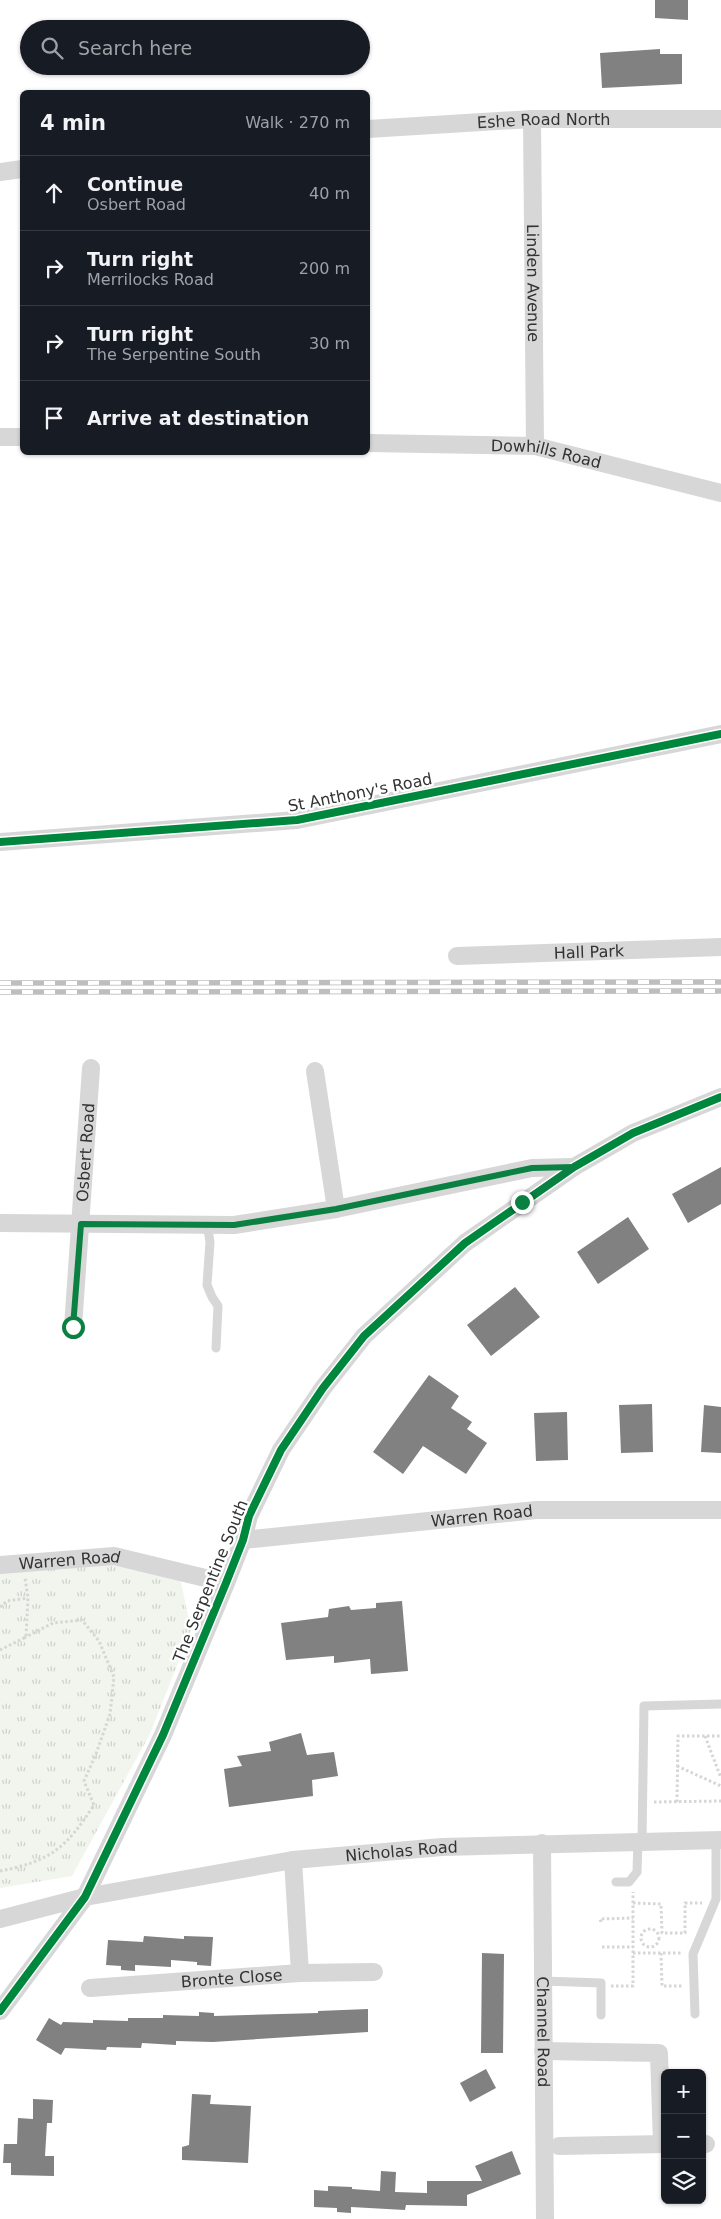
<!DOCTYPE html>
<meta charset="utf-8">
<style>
:root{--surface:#171b24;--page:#242831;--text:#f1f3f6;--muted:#9ea1a6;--line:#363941}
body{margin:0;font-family:"DejaVu Sans",sans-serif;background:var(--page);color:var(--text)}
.controls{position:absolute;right:15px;bottom:15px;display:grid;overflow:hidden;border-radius:8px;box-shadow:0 1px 4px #0004}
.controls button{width:45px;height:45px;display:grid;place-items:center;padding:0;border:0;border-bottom:1px solid var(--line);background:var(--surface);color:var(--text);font:25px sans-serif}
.stop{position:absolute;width:15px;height:15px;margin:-11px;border:4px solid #0b8043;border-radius:50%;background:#fff}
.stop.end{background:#0b8043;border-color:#fff;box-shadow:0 1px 5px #0008}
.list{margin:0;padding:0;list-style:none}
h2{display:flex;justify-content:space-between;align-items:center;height:65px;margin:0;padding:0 20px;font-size:21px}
h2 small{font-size:16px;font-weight:400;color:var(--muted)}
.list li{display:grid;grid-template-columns:32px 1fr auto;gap:15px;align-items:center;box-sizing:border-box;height:75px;padding:0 20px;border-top:1px solid var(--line)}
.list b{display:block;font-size:19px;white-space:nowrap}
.list p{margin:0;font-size:16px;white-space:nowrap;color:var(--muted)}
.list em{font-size:16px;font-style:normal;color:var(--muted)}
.icon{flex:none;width:28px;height:28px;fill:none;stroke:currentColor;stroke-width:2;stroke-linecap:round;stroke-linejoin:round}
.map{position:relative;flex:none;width:721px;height:2219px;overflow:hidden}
.search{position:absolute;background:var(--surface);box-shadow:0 1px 4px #0004;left:20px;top:20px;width:350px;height:55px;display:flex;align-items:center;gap:12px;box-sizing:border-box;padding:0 18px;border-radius:28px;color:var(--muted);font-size:19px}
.panel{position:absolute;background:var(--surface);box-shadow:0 1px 4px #0004;left:20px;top:90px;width:350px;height:365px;border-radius:8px}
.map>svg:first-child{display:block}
.park{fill:url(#park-tufts)}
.building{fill:#818181}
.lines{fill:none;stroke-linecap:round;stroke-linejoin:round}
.path{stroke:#d6d6d6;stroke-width:3;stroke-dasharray:2.5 2.5;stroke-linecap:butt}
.lane{stroke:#d7d7d7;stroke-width:9}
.street{stroke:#d7d7d7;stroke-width:18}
.rail-casing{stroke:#bebebe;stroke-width:5.5}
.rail{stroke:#fff;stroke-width:4;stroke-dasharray:11;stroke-linecap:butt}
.cycleway-casing{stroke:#fff;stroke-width:11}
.cycleway{stroke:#00873e;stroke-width:8}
.route{stroke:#0b8043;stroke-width:6}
.labels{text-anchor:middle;stroke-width:5;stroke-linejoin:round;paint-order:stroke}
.street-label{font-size:16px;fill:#333;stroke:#fff}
</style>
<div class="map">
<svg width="721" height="2219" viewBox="0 0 721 2219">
<defs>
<pattern id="park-tufts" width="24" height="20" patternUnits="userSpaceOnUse" patternTransform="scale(1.25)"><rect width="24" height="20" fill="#f1f5ed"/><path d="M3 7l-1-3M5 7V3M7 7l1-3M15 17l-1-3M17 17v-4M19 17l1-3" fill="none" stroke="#cfd2cc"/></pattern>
</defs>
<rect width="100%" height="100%" fill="#fff"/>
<path class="park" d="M114,1556L179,1573L191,1630L150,1734L72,1876L0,1888V1565Z"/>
<g class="building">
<path d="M655,0H688V20L655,18Z"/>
<path d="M660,49V54H682V84L602,88L600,53Z"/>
<path d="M721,1167V1204L688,1223L672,1194Z"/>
<path d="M628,1217L649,1249L598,1284L577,1252Z"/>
<path d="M515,1287L540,1317L491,1356L467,1325Z"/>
<path d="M429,1375L459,1396L451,1408L472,1422L467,1429L487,1443L466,1474L423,1446L403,1474L373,1452Z"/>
<path d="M652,1404L653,1452L621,1453L619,1405Z"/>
<path d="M704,1405L721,1407V1453L701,1452Z"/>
<path d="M567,1412L568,1460L536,1461L534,1413Z"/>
<path d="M402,1601L408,1671L371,1674L370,1659L334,1663V1656L286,1660L281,1623L328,1617L329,1609L349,1606L351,1610L376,1608V1603Z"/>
<path d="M301,1733L307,1755L334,1752L338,1776L312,1780L313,1796L229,1807L224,1769L242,1766L237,1756L271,1751L269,1742Z"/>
<path d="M144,1936L184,1939V1936L213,1937L211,1966L197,1965V1962L171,1960V1967L135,1965V1971L121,1970V1966L106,1965L108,1940L143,1942Z"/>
<path d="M482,1953L504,1954L503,2053H481Z"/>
<path d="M368,2009V2032L213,2042L176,2041V2045L142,2043L141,2048L107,2047L106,2050L65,2048L61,2055L36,2040L49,2018L61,2025L63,2022L93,2023V2020L128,2021V2018H163V2015L199,2016V2012L214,2013V2016L318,2013V2011Z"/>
<path d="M486,2069L496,2088L470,2102L460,2083Z"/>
<path d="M192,2094L211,2095L210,2104L251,2106L248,2163L182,2160V2147L189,2145Z"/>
<path d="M33,2099L53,2100L52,2123H47L45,2156H54V2176L11,2175V2163H3L4,2144H17L18,2118L33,2119Z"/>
<path d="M512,2151L521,2174L467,2195V2206L406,2205L405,2210L351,2207V2213L337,2212V2208L314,2207V2190L328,2191V2186L352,2187V2189L380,2191L381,2171L396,2172L395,2192L427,2193V2181H482L475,2166Z"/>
</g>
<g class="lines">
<g class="path">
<path d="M0,1607L7,1601L28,1598"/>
<path d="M0,1650L26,1637L28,1598L25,1578"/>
<path d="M705,1736L721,1778"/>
<path d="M677,1766L721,1786"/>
<path d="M654,1802L721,1801"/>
<path d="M677,1802L678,1736H721"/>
<path d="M0,1871C51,1861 66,1848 94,1805L84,1781L96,1754L110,1714L114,1677L99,1641L82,1620L53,1623L22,1639"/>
<path d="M633,1903L661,1904L662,1933H685V1903H702"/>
<path d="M601,1922L600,1919L633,1918"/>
<circle cx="650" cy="1938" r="9"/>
<path d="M602,1947H633"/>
<path d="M633,1953H683"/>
<path d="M661,1953L662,1986H684"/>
<path d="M611,1986H633V1892"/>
</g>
<g class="lane">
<path d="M207,1224L210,1242L207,1285L212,1297L218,1306L216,1348"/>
<path d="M642,1841L644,1706L721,1704"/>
<path d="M616,1882H629L637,1872L638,1841"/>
<path d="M543,1981L601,1983V2015"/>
<path d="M695,2014L693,1954L716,1899V1840"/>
</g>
<g class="street">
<path id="s1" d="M532,119L535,446"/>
<path id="s2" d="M368,129L532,119H721"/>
<path d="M0,172L22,169"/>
<path d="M0,437H22"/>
<path id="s3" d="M368,443L535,446L721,493"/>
<path d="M0,842L297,820L721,734"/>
<path id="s4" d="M457,956L721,947"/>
<path d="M315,1071L336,1209"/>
<path d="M0,1223L234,1225L336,1209L532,1168L574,1167"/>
<path id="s5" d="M73,1327L91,1068"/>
<path id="s6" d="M243,1540L536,1510H721"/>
<path id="s7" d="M0,1565L114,1556L226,1583"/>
<path id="s8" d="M542,1843L545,2219"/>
<path d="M293,1860L300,1973"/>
<path id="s9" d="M0,1919L85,1897L293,1860L442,1847L721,1840"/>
<path id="s10" d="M90,1988L300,1973L374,1972"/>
<path d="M0,2011L85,1897L163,1735L226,1583L243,1540L249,1516L281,1450L323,1388L364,1336L465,1243L574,1167L633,1133L721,1097"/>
<path d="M543,2051L659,2053L662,2144"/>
<path d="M702,2144H706"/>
<path d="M559,2146L665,2144"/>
</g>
<defs>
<g id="rail">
<path d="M0,983L721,982"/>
<path d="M0,992L721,991"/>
</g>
</defs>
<use href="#rail" class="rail-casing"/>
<use href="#rail" class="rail"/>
<defs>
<g id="cycleway">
<path d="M0,842L297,820L721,734"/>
<path d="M0,2011L85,1897L163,1735L226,1583L243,1540L249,1516L281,1450L323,1388L364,1336L465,1243L574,1167L633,1133L721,1097"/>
</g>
</defs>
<use href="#cycleway" class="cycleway-casing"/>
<use href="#cycleway" class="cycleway"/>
</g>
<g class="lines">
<path class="route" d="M73,1327L81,1224L234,1225L336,1209L532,1168L574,1167L522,1202"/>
</g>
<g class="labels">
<g class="street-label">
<text dy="6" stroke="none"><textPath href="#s2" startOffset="176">Eshe Road North</textPath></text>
<text dy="6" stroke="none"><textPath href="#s1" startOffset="164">Linden Avenue</textPath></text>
<text dy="6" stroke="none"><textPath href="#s3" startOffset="179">Dowhills Road</textPath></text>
<text transform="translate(360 792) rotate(-11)" y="6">St Anthony's Road</text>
<text dy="6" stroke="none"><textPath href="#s4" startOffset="132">Hall Park</textPath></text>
<text dy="6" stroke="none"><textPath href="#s5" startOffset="175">Osbert Road</textPath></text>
<text dy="6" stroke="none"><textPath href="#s6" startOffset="240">Warren Road</textPath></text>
<text dy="6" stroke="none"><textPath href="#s7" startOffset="70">Warren Road</textPath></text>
<text transform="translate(210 1581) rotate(-68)" y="6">The Serpentine South</text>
<text dy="6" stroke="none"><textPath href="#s9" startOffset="408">Nicholas Road</textPath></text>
<text dy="6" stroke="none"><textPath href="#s10" startOffset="142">Bronte Close</textPath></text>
<text dy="6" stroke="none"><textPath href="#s8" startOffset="189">Channel Road</textPath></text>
</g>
</g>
</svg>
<div class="controls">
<button>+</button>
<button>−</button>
<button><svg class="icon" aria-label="layers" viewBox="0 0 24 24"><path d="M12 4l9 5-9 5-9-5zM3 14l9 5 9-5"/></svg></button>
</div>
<div class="stop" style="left:73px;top:1327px"></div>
<div class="stop end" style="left:522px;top:1202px"></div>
<div class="search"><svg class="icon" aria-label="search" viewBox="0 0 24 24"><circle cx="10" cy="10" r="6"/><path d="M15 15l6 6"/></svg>Search here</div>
<section class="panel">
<h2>4 min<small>Walk · 270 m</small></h2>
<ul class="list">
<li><svg class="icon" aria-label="ahead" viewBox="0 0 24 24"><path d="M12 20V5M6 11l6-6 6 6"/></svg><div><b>Continue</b><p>Osbert Road</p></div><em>40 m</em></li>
<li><svg class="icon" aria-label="right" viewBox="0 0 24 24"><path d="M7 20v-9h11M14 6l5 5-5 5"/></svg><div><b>Turn right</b><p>Merrilocks Road</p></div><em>200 m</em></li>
<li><svg class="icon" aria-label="right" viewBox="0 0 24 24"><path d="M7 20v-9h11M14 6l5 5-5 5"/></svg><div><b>Turn right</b><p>The Serpentine South</p></div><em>30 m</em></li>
<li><svg class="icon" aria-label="arrive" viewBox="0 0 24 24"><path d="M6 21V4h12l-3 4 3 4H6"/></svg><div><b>Arrive at destination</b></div></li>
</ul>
</section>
</div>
